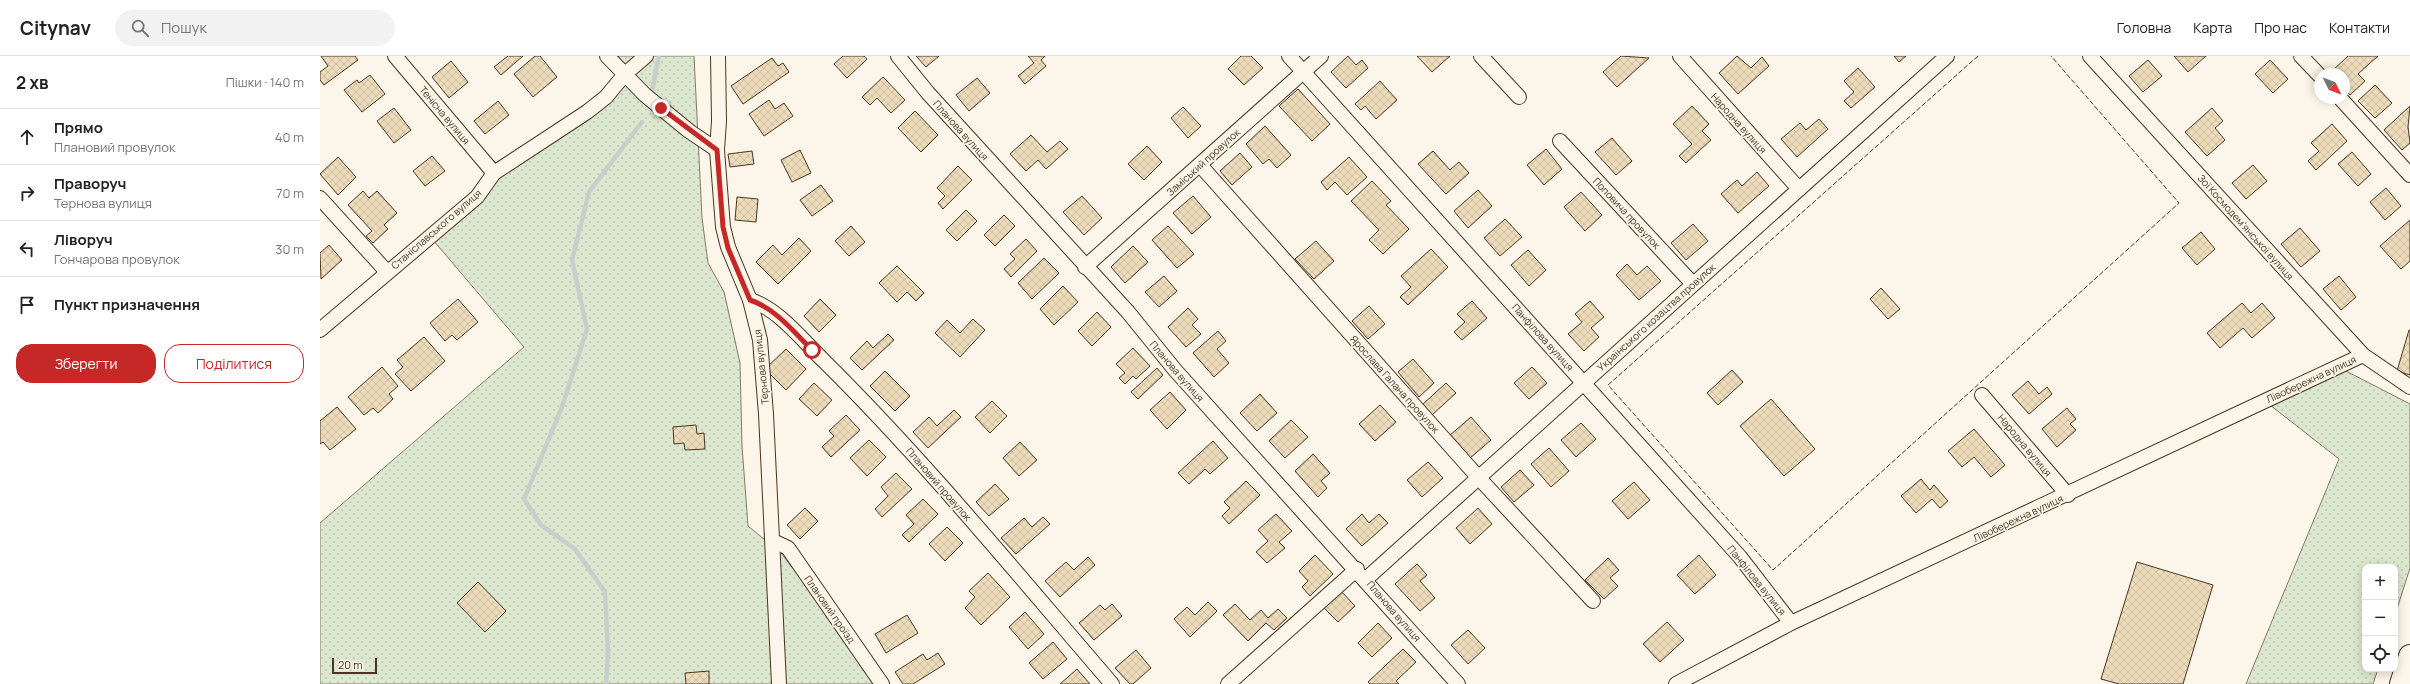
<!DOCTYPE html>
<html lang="uk">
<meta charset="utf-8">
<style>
:root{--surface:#fff;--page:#f2f2f2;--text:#222;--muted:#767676;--line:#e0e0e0;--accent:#c62828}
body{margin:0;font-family:Manrope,sans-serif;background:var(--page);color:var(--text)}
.controls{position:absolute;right:12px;bottom:12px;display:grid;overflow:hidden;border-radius:8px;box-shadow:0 2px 10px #0003}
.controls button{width:36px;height:36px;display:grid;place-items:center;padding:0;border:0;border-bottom:1px solid var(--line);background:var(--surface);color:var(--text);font:20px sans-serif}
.compass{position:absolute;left:1994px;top:12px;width:36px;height:36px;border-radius:50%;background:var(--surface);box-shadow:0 2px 10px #0003;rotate:133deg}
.scale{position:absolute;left:12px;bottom:10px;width:45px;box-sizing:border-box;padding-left:4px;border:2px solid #4a3520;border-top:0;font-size:11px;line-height:14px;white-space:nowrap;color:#4a3520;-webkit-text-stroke:3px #fbf6e9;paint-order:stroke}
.stop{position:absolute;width:12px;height:12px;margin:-9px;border:3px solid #c62828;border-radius:50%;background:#fff}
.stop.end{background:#c62828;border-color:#fff;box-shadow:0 1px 4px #0008}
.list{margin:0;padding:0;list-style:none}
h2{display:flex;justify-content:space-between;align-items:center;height:52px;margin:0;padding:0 16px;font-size:17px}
h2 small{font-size:13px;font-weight:400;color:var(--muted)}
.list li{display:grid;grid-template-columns:26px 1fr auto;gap:12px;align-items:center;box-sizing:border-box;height:56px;padding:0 16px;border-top:1px solid var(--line)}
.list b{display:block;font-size:15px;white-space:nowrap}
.list p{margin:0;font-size:13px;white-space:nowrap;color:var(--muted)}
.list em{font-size:13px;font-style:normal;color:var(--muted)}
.actions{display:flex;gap:8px;padding:12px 16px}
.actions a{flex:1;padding:9px 0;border:1px solid var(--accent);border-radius:16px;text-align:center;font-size:14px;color:var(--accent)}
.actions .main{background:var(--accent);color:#fff}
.icon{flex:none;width:22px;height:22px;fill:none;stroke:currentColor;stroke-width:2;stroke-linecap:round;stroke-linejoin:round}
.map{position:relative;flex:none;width:2090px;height:628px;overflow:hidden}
header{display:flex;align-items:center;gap:24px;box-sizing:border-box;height:56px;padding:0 20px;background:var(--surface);border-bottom:1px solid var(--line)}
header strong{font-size:19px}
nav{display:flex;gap:22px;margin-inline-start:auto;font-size:14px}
.search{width:280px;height:36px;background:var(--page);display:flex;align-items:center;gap:10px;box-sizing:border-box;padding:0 14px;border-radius:22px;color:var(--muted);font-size:15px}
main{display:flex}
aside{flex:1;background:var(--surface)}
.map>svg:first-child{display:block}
.grass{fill:url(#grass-dots);stroke:#887966}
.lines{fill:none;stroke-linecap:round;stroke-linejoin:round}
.stream{stroke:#c9cecd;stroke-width:4.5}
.building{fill:url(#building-cross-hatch);stroke:#4a3520}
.street-casing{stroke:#4a3520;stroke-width:16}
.highway-casing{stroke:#4a3520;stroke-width:24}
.street{stroke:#fbf6e9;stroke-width:14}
.highway{stroke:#fbf6e9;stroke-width:22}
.fence{stroke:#4a3520;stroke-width:1;stroke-dasharray:5 2;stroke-linecap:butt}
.route{stroke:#c62828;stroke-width:5}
.labels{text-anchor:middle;stroke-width:3;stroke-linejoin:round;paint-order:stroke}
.street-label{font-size:10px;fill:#4a3520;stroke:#fbf6e9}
</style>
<header>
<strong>Citynav</strong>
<div class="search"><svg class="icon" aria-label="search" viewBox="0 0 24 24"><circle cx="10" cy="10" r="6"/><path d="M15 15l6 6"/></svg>Пошук</div>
<nav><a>Головна</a><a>Карта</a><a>Про нас</a><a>Контакти</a></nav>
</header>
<main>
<aside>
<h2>2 хв<small>Пішки · 140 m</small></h2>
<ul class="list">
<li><svg class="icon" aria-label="ahead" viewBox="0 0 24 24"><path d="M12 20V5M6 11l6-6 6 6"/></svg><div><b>Прямо</b><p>Плановий провулок</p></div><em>40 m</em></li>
<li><svg class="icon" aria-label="right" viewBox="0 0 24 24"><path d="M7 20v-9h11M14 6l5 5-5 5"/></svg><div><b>Праворуч</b><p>Тернова вулиця</p></div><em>70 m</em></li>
<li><svg class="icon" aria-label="left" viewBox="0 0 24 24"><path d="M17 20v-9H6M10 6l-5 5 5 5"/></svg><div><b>Ліворуч</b><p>Гончарова провулок</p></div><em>30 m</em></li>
<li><svg class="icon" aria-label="arrive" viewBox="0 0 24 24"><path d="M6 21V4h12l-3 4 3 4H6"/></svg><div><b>Пункт призначення</b></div></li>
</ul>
<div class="actions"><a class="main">Зберегти</a><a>Поділитися</a></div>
</aside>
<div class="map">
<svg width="2090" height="628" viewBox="0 0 2090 628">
<defs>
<pattern id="grass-dots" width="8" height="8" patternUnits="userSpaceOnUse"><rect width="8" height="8" fill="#dce7d0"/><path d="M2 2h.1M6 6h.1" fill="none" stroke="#bec7b2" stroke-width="1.8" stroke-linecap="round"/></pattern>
<pattern id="building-cross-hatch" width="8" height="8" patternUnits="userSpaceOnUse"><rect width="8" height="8" fill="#ecdcbc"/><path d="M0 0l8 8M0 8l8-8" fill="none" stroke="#ccbda1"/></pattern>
</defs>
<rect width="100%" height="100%" fill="#fbf6e9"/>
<g class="grass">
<path d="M298,0H374L382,162L388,207L404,236L420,307L422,390L428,470L461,497L491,536L554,628H0V467L204,291L107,177L163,130L299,32L304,12Z"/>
<path d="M2024,314L2090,348V512L2075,559V511H2045V613H2058L2053,628H1926L2019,403L1950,349Z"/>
</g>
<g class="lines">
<g class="stream">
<path d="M332,35L339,0"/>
<path d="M286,628L288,597L285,536L255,493L221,469L204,443L242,351L267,273L252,204L269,136L322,66"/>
</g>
</g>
<g class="building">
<path d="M1,0H35L38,4L4,29L0,24V16L8,10Z"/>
<path d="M188,0H203L181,19L174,11Z"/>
<path d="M215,0H220L237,21L213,41L194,18Z"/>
<path d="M523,0H544L547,3L527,22L514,8Z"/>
<path d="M596,0H619L606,11Z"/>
<path d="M708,0H725L721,4L726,10L705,28L698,20L714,7Z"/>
<path d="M921,0H931L943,12L924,29L908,13Z"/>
<path d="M1028,0L1036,9L1042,4L1048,12L1026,32L1011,16Z"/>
<path d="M1097,0H1130L1112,16Z"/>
<path d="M1301,0L1329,2L1297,31L1283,16Z"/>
<path d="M1417,0L1431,12L1442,1L1449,10L1418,38L1399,17Z"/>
<path d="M1574,0H1586L1579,6Z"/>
<path d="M1854,0H1886L1868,16Z"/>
<path d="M2028,0H2058L2038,18L2045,25L2030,39L2024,33V18L2010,17Z"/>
<path d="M452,2L458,10L463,7L469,16L423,48L411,30Z"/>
<path d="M1828,4L1842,20L1823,36L1809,20Z"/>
<path d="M1950,4L1968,23L1953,37L1935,18Z"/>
<path d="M131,5L148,26L129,42L112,21Z"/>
<path d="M1538,12L1555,31L1531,52L1524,45L1534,36L1524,25Z"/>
<path d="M50,19L65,38L42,56L24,34L37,24L39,27Z"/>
<path d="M563,21L585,44L571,57L557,42L550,49L542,41Z"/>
<path d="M657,22L670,37L649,55L636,39Z"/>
<path d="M1060,25L1077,44L1056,63L1045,50L1041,54L1035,48Z"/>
<path d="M2055,29L2072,47L2055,62L2038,45Z"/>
<path d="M978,33L1010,68L992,85L959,50Z"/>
<path d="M449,44L455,53L464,47L473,60L444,80L429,58Z"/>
<path d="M178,45L189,59L165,78L154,65Z"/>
<path d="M1372,50L1389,68L1382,75L1391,84L1366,107L1359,100L1372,88L1353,68Z"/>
<path d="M2090,50L2088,71L2090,87L2082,94L2064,74Z"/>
<path d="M863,51L881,70L868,82L851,62Z"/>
<path d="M74,52L91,74L74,87L57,65Z"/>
<path d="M1892,52L1903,65L1895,72L1905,84L1887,100L1865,76Z"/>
<path d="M595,55L618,79L601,96L578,72Z"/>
<path d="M1499,63L1508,73L1477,101L1461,83L1480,67L1486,74Z"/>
<path d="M2012,68L2027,85L1996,114L1988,105L1999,95L1991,87Z"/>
<path d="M945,70L971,99L957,112L949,103L943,108L926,88Z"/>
<path d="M711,79L727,96L740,85L748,93L726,113L718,104L706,115L690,98Z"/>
<path d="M1292,82L1312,105L1296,119L1275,96Z"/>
<path d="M827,90L842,106L824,124L808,108Z"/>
<path d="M1226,93L1242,113L1224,129L1207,109Z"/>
<path d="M480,94L491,117L472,126L461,104Z"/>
<path d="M432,95L434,108L410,111L408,98Z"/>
<path d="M1113,95L1130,114L1139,106L1149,117L1126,138L1098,108Z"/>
<path d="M2032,96L2051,118L2038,130L2018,108Z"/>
<path d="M920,97L932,111L912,129L900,115Z"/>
<path d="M112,100L125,115L105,130L93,115Z"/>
<path d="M18,101L36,121L18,139L0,118Z"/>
<path d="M1029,101L1047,121L1027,139L1015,126L1007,134L1001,126Z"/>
<path d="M1933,109L1947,125L1926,143L1912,127Z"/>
<path d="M638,110L652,124L623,153L618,147L625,140L617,132Z"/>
<path d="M1437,116L1449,130L1418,157L1401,138L1417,124L1422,130Z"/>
<path d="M1052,125L1071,145L1066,149L1089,173L1063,198L1049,184L1059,174L1031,145Z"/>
<path d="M501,129L513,145L492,160L480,144Z"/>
<path d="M2066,132L2081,150L2065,164L2050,146Z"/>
<path d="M1158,134L1172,150L1148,172L1134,155Z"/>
<path d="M43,135L49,142L57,135L77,157L64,169L68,173L53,187L46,180L52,175L28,149Z"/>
<path d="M1261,136L1282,159L1265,175L1244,151Z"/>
<path d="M762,140L782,162L764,179L743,156Z"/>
<path d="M873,140L891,161L872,178L853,157Z"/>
<path d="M417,141L438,143L436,166L415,164Z"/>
<path d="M646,154L657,165L637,185L626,174Z"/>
<path d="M684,159L695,170L675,190L664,179Z"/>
<path d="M1185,163L1202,181L1180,200L1164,182Z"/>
<path d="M2090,164V205L2081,213L2060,190Z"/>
<path d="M1373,168L1388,185L1366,204L1351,187Z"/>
<path d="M531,170L545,186L529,200L515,185Z"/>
<path d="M848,170L874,198L857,212L832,184Z"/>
<path d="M1980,172L2000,195L1981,211L1961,188Z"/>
<path d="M1881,176L1895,193L1877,209L1862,192Z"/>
<path d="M479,182L491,195L458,228L436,206L453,189L462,199Z"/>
<path d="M706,183L717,195L691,221L684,213L695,203L690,198Z"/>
<path d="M996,185L1014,205L994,223L975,203Z"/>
<path d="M9,189L22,204L1,223L0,197Z"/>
<path d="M813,190L828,206L805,227L791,211Z"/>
<path d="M1111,193L1128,211L1088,249L1080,241L1091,231L1081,220Z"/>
<path d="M1208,194L1226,214L1209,230L1191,209Z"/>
<path d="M724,202L739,217L712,243L698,227Z"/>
<path d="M1307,208L1317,219L1327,210L1341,225L1319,244L1296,219Z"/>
<path d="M577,210L604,237L596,245L587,236L577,246L559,227Z"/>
<path d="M844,220L857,235L839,251L825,236Z"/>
<path d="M2019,220L2036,241L2021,254L2003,233Z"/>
<path d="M743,230L758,246L734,269L720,253Z"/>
<path d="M1561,232L1580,253L1568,263L1550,243Z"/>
<path d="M138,243L158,266L137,284L132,279L125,285L110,267Z"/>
<path d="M500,243L516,259L499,276L484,260Z"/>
<path d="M1152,245L1167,262L1142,284L1134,276L1145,266L1137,258Z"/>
<path d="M1270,245L1284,261L1271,272L1279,281L1264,295L1248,278L1262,266L1255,258Z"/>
<path d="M1922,247L1931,257L1942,247L1955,262L1932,282L1923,272L1900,292L1887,277Z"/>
<path d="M1049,250L1065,268L1048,283L1032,265Z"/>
<path d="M868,252L878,263L872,269L881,278L866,291L848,271Z"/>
<path d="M777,256L791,271L772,290L758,275Z"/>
<path d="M653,263L665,274L640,301L615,277L627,264L640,277Z"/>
<path d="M2089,274H2090V319L2077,315Z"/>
<path d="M898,275L906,285L897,293L909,307L894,321L873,297Z"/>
<path d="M568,278L574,284L542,314L530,302L547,285L553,292Z"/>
<path d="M104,281L125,305L91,335L75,318L83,311L77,304Z"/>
<path d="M813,292L830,310L816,323L813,320L805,328L799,322L805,317L796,308Z"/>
<path d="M466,293L486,313L466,334L445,313Z"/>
<path d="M1093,303L1114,327L1099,341L1078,316Z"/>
<path d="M62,311L78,330L69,338L73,343L58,357L53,352L44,359L28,341Z"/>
<path d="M1212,311L1227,327L1209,343L1194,327Z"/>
<path d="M837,312L843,319L818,343L811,336Z"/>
<path d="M1412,314L1423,326L1398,349L1387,337Z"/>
<path d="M565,315L590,340L575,355L550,330Z"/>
<path d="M1708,325L1719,338L1727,331L1732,338L1709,358L1692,339Z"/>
<path d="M494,327L512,344L497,360L479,343Z"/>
<path d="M1126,327L1136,337L1112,359L1102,349Z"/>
<path d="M850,336L866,354L847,373L830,354Z"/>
<path d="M940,338L957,357L937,375L920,357Z"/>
<path d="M1451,343L1495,393L1464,420L1420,370Z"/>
<path d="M672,345L687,360L670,377L655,361Z"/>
<path d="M1060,349L1076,366L1055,385L1039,368Z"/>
<path d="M17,351L36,373L10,394L3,386L0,388V365Z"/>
<path d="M1747,352L1756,363L1750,368L1756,374L1737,391L1722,373Z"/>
<path d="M634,354L641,361L608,392L593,376L609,361L617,370Z"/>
<path d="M526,359L540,374L511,401L502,391L514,380L509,375Z"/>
<path d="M1151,361L1171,384L1149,403L1129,380Z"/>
<path d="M971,364L988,381L965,402L949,385Z"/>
<path d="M1261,367L1276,383L1256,401L1241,384Z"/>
<path d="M376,369L377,378L384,377L385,393L365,394L364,387L354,388L353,371Z"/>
<path d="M1654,373L1685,409L1671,421L1654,401L1642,411L1628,395Z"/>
<path d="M549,384L566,401L547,420L530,402Z"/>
<path d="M893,385L908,402L890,418L885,413L869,428L858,417Z"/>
<path d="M700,386L717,404L699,420L683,402Z"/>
<path d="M1229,392L1249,415L1231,431L1211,408Z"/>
<path d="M993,398L1010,417L1001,425L1007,432L998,441L975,415Z"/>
<path d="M1108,406L1123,422L1102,441L1087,424Z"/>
<path d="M1200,414L1214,429L1194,446L1181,431Z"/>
<path d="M576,417L592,433L562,461L555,453L568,440L561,431Z"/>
<path d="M1601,423L1610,434L1614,429L1628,445L1620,452L1612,443L1596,457L1581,440Z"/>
<path d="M926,425L940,439L909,468L902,460L910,452L904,446Z"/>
<path d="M1314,426L1330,444L1308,463L1292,445Z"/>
<path d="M675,428L689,443L669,460L656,446Z"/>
<path d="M603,443L618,458L589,486L582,479L594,468L586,459Z"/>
<path d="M485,452L498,465L480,483L467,469Z"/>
<path d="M1158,452L1172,468L1150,488L1136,472Z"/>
<path d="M956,458L972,475L959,486L965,492L947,507L936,496L948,485L938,474Z"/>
<path d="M1042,458L1049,467L1059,458L1068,467L1042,490L1026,473Z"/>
<path d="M723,461L730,468L696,498L681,482L704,462L712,471Z"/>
<path d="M627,471L643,487L625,505L609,488Z"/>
<path d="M995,499L1013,518L990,540L982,531L988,525L979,515Z"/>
<path d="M1379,499L1396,519L1375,538L1357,519Z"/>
<path d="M768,501L775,509L740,541L725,525L746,506L754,514Z"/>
<path d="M1288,502L1299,514L1290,522L1298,530L1284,543L1265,524Z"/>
<path d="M1817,506L1893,529L1863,628H1799L1781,623Z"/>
<path d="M1097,508L1107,519L1100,525L1115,542L1100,555L1075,528Z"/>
<path d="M668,517L690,541L661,569L645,552L655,541L649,535Z"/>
<path d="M158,526L186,555L165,576L137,547Z"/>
<path d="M1021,535L1035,550L1018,566L1004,552Z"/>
<path d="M888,546L897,555L870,581L854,563L867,551L875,559Z"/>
<path d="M792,548L802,560L774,584L759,567L780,549L785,554Z"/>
<path d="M915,548L930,564L941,554L948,562L958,553L967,562L954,574L946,567L928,585L903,559Z"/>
<path d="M705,556L724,578L708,593L689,571Z"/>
<path d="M587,559L598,577L566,597L555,578Z"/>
<path d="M1347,566L1364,584L1340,606L1323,588Z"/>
<path d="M1058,567L1072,582L1052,601L1038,587Z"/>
<path d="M1148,574L1165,592L1148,608L1131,589Z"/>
<path d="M733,586L747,603L723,623L709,607Z"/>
<path d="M1083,593L1096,606L1076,625L1079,628H1050L1048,626Z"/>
<path d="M816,594L831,612L813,628H810L795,612Z"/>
<path d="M618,597L625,608L593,628H583L575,616L603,598L607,604Z"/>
<path d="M757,613L770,628H740Z"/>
<path d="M389,615V628H366L365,617Z"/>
</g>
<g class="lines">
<defs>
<g id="street">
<path d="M75,0L174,117"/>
<path d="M287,0L325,39L369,75L397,94"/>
<path d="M398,0L399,65L397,94L403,171L408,191L430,244L440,284L446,358L459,628"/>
<path d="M578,0L608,37L808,256L855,314L1138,628"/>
<path d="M969,0L1420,501L1471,567"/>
<path d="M1161,0L1199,41"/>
<path d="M1360,0L1479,133"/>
<path d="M1770,0L2043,299L2090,331"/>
<path d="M1981,0L2000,20"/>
<path d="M2020,42L2090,119"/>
<path d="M1240,85L1373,228"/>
<path d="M880,109L1158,421L1273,545"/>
<path d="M0,142L67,216"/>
<path d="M765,211L1001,0"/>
<path d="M430,244C459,253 483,285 504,305C606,406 698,519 792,628"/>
<path d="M0,274L157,141L174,117L267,56L286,41L305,18L326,0"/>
<path d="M1662,339L1748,439"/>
<path d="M453,485L468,492L562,628"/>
<path d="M1046,523L1627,0"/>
<path d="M908,628L1037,513"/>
<path d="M1356,628L1471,567L2043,299"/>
</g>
<path id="highway" d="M2081,628L2090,600"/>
</defs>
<use href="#street" class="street-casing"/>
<use href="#highway" class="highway-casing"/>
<use href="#street" class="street"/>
<use href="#highway" class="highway"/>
<path class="fence" d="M1658,0L1288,329L1453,514L1859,147L1731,0"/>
</g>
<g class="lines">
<path class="route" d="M341,52L397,94L403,171L408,192L430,244C455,252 474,276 492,294"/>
</g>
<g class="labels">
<g class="street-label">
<text transform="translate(125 59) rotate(50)" y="4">Тенісна вулиця</text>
<text transform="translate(1419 67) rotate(48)" y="4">Народна вулиця</text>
<text transform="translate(641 74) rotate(48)" y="4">Планова вулиця</text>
<text transform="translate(883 106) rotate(-42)" y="4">Заміський провулок</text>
<text transform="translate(1307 157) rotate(47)" y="4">Поповича провулок</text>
<text transform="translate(1926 171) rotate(48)" y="4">Зої Космодем’янської вулиця</text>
<text transform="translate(116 173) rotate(-41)" y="4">Станіславського вулиця</text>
<text transform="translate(1336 261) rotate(-42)" y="4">Українського козацтва провулок</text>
<text transform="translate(1223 281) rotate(48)" y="4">Панфілова вулиця</text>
<text transform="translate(441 311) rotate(-96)" y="4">Тернова вулиця</text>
<text transform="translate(857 315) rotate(49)" y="4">Планова вулиця</text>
<text transform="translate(1991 323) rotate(-25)" y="4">Лівобережна вулиця</text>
<text transform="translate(1075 328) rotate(48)" y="4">Ярослава Галана провулок</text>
<text transform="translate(1705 389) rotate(50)" y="4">Народна вулиця</text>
<text transform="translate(619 428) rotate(49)" y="4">Плановий провулок</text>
<text transform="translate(1698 462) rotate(-25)" y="4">Лівобережна вулиця</text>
<text transform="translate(1437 524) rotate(51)" y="4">Панфілова вулиця</text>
<text transform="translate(510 553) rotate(55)" y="4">Плановий проїзд</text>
<text transform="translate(1074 555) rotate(49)" y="4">Планова вулиця</text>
</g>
</g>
</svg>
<div class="controls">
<button>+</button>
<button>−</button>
<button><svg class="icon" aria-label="locate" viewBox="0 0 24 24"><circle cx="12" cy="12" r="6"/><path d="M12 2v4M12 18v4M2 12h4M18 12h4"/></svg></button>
</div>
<svg class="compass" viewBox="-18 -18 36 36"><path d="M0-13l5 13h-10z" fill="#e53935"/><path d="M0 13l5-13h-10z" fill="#767676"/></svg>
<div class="scale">20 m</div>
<div class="stop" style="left:492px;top:294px"></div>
<div class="stop end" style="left:341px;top:52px"></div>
</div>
</main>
